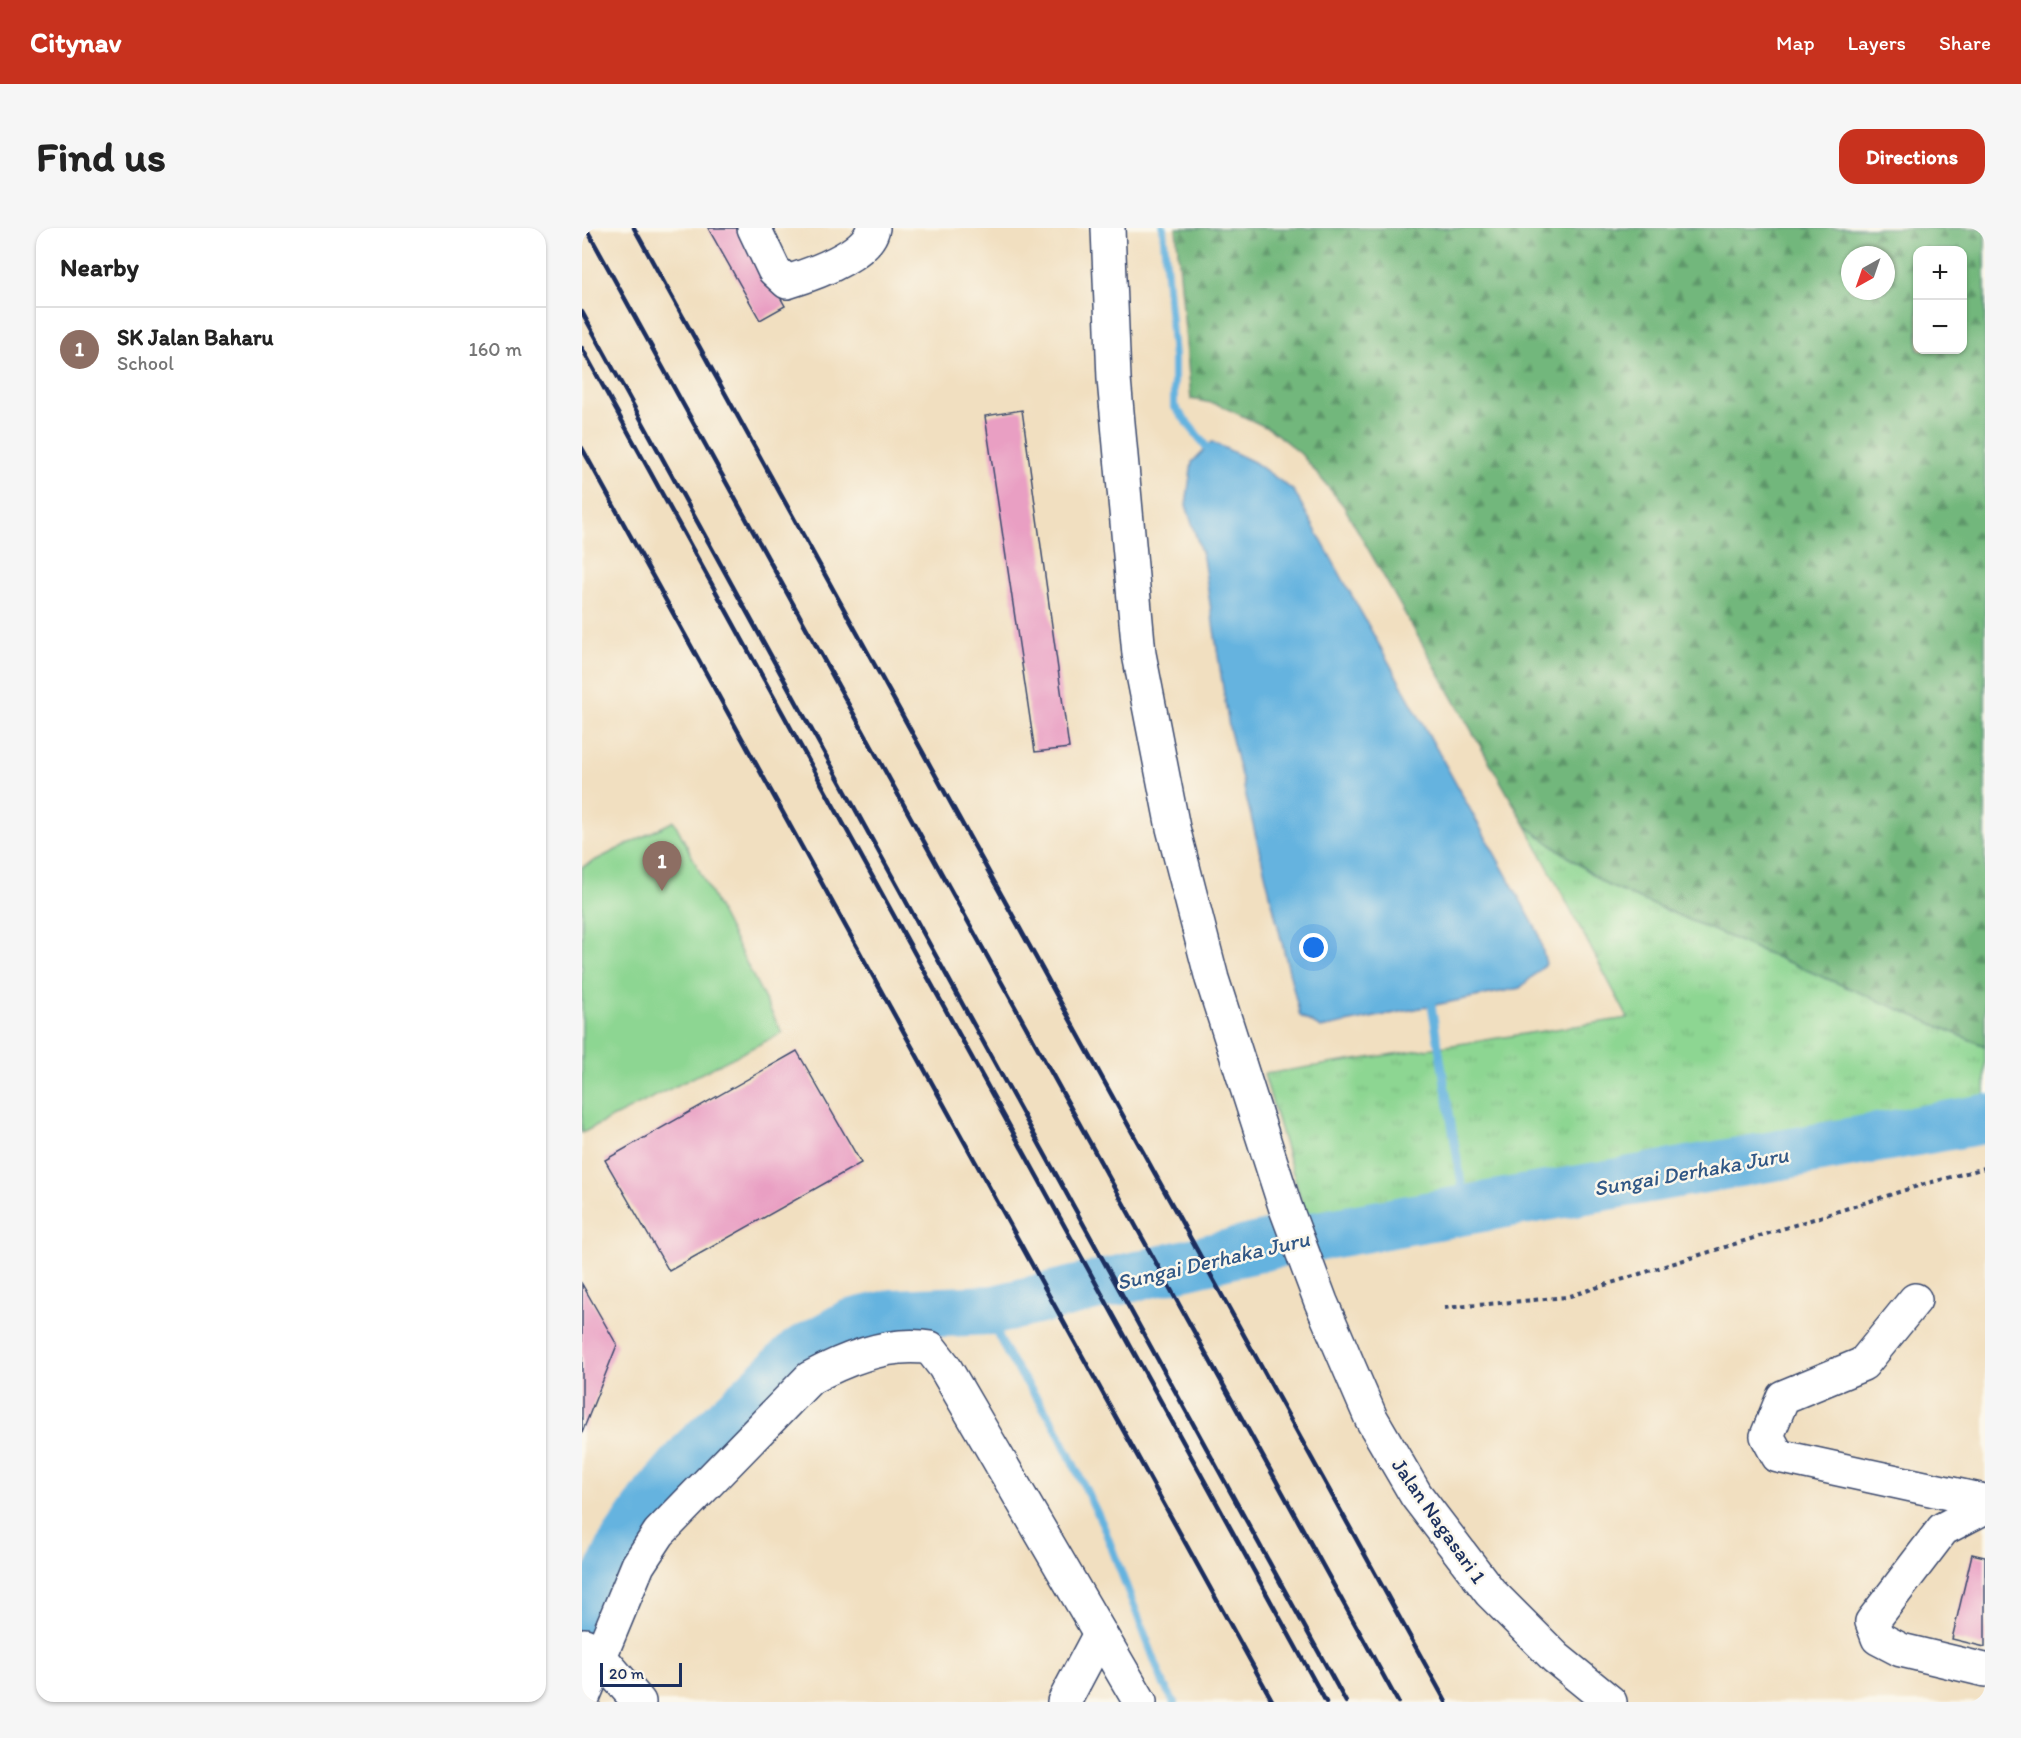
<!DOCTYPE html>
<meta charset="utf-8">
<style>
:root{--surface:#fff;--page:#f6f6f6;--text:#222;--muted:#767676;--line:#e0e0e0;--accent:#c8321e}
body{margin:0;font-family:Itim,sans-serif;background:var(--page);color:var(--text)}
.controls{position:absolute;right:18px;top:18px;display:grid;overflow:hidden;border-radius:12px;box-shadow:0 2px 4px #0004}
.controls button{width:54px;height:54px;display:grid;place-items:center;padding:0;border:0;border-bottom:2px solid var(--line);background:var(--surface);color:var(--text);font:30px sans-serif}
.compass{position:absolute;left:1259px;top:18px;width:54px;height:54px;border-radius:50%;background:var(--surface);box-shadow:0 2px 4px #0004;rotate:220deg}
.scale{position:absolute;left:18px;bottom:15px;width:82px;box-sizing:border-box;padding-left:6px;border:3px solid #1b2f5e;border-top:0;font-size:16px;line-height:21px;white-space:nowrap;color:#1b2f5e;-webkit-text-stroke:4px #fbf7ec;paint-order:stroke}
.you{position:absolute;left:732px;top:720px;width:21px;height:21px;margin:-15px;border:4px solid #fff;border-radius:50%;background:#1a73e8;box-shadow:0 0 0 9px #1a73e833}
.badge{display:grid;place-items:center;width:39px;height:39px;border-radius:50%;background:var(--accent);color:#fff;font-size:20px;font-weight:700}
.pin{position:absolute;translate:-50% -50px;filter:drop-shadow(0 2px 3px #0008)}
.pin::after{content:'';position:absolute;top:32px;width:21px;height:18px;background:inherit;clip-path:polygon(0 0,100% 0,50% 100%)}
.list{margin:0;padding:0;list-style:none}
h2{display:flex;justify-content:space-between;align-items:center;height:78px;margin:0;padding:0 24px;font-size:26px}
h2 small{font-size:20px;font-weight:400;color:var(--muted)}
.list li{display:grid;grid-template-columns:39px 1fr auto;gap:18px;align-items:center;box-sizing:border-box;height:84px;padding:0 24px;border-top:2px solid var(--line)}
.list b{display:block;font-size:22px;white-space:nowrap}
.list p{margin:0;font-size:20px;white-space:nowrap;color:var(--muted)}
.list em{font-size:20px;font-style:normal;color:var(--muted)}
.map{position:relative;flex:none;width:1403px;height:1474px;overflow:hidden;border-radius:18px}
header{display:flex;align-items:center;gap:36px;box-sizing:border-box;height:84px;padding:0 30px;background:var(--accent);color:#fff}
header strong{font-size:28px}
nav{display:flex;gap:33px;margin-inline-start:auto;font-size:21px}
.intro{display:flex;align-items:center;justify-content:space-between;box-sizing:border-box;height:144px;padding:0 36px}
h1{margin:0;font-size:42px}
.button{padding:15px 27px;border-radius:18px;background:var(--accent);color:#fff;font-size:21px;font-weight:700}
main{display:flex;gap:36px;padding:0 36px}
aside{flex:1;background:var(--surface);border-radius:18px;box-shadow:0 2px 4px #0004}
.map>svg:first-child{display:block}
.grass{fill:url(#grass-tufts);stroke:#548278;stroke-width:1.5}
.forest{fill:url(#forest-firs);stroke:#46736d;stroke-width:1.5;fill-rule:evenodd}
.pitch{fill:#8dd692;stroke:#548278;stroke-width:1.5}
.water{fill:#65b3df;stroke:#40719e;stroke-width:1.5}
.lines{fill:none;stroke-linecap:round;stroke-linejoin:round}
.stream{stroke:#65b3df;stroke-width:8}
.river{stroke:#65b3df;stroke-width:50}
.building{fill:#e99fc3}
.minor-casing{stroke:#3b496d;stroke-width:36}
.path{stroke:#3b496d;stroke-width:4;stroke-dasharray:4.5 4.5;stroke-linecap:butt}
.minor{stroke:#fff;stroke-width:33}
.rail{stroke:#1b2f5e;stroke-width:4.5}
.labels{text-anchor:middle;stroke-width:5;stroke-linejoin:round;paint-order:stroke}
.street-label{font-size:21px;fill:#1b2f5e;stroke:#fbf7ec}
.water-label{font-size:22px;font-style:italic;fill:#315785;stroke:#fbf7ec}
</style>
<header>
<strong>Citynav</strong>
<nav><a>Map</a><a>Layers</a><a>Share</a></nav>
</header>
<div class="intro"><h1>Find us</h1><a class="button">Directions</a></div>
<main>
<aside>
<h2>Nearby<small></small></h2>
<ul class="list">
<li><span class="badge" style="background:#8d6e63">1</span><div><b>SK Jalan Baharu</b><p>School</p></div><em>160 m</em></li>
</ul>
</aside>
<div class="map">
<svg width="1403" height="1474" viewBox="0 0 1403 1474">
<defs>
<pattern id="grass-tufts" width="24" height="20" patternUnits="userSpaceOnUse" patternTransform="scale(1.5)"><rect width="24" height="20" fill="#8dd692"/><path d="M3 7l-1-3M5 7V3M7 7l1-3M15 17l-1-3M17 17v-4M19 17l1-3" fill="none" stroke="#79b880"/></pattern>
<pattern id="forest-firs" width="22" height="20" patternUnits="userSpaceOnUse" patternTransform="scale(1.5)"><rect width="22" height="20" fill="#72b77c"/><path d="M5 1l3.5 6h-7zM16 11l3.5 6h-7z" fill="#5d9569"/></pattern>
</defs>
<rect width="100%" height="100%" fill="#fbf7ec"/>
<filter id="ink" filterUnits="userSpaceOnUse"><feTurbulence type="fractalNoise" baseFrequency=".0167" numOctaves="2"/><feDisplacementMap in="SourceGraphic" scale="12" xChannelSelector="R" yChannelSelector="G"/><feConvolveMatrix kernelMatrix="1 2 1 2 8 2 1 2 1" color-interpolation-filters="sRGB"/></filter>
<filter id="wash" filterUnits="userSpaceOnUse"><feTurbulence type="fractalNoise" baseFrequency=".008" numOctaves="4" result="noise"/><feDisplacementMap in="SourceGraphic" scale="24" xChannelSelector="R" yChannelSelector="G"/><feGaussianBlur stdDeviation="1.35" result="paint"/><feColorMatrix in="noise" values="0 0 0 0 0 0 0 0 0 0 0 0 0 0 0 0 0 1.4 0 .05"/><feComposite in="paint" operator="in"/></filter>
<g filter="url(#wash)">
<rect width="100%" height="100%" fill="#f1dfc0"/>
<path class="grass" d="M944,598L1025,657L1403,818V881L726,996L682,846L1046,790Z"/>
<path class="forest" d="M594,0H1403V818L1025,657L944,598L761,277L719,226L688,201L635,176L609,171ZM1336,22H1380V122H1336ZM1268,27H1304V63H1268Z"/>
<path class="pitch" d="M92,593L200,805L0,905V639Z"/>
<path class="water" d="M630,214L672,234L712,263L956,704L964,736L938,760L739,800L718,788L647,499L621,330L604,277L610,234Z"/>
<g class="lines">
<g class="stream">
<path d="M581,0L592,129V178L630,226"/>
<path d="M848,768L884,983"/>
<path d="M412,1082L411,1097L427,1129L471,1194L521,1297L582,1457L592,1474"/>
</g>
<path class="river" d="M0,1403L40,1319L74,1269L114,1222L218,1124L268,1096L310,1086L412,1082L690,1016L1403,891"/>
</g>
<g id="blocks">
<g class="building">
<path d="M126,0H159L203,78L178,92Z"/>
<path d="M440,182L487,520L453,524L403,188Z"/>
<path d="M215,823L279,935L87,1043L23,932Z"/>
<path d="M0,1056L35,1117L0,1205Z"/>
<path d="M1390,1326L1403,1329V1419L1370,1411Z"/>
</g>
</g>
</g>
<g filter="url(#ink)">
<use href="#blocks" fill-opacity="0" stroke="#3b496d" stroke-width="1.5"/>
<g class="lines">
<defs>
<g id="minor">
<path d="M172,0L192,42L205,54C228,47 286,27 291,0"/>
<path d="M526,0L532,151L557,426L591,600L630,751L703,978L739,1074L789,1190L834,1267L908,1364L974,1430L1028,1474"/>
<path d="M1333,1072L1281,1136L1201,1169L1185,1208L1196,1228L1403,1273"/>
<path d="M1403,1279L1361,1301L1290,1394L1296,1410L1319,1422L1403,1442"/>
<path d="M3,1417L18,1429L57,1474"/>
<path d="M0,1472L56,1337L77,1305L228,1150C263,1131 308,1113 348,1120L362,1138L558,1474"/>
<path d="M482,1474L518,1406"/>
</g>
</defs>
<use href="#minor" class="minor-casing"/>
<path class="path" d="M862,1080L985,1069L1339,957L1403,940"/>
<use href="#minor" class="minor"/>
<g class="rail">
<path d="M4,0L816,1474"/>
<path d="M52,0L864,1474"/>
<path d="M0,84L764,1474"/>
<path d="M0,120L744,1474"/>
<path d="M0,220L691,1474"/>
</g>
</g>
</g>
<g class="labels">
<g class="street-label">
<text transform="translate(857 1293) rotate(55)" y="7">Jalan Nagasari 1</text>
</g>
<g class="water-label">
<text transform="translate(1109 943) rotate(-10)" y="8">Sungai Derhaka Juru</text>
<text transform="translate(631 1032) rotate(-13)" y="8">Sungai Derhaka Juru</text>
</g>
</g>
</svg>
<div class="controls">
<button>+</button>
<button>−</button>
</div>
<svg class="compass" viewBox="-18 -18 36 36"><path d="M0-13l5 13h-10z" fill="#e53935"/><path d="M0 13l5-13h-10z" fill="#767676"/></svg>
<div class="scale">20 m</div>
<div class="you"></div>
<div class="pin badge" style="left:80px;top:663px;background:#8d6e63">1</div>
</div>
</main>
